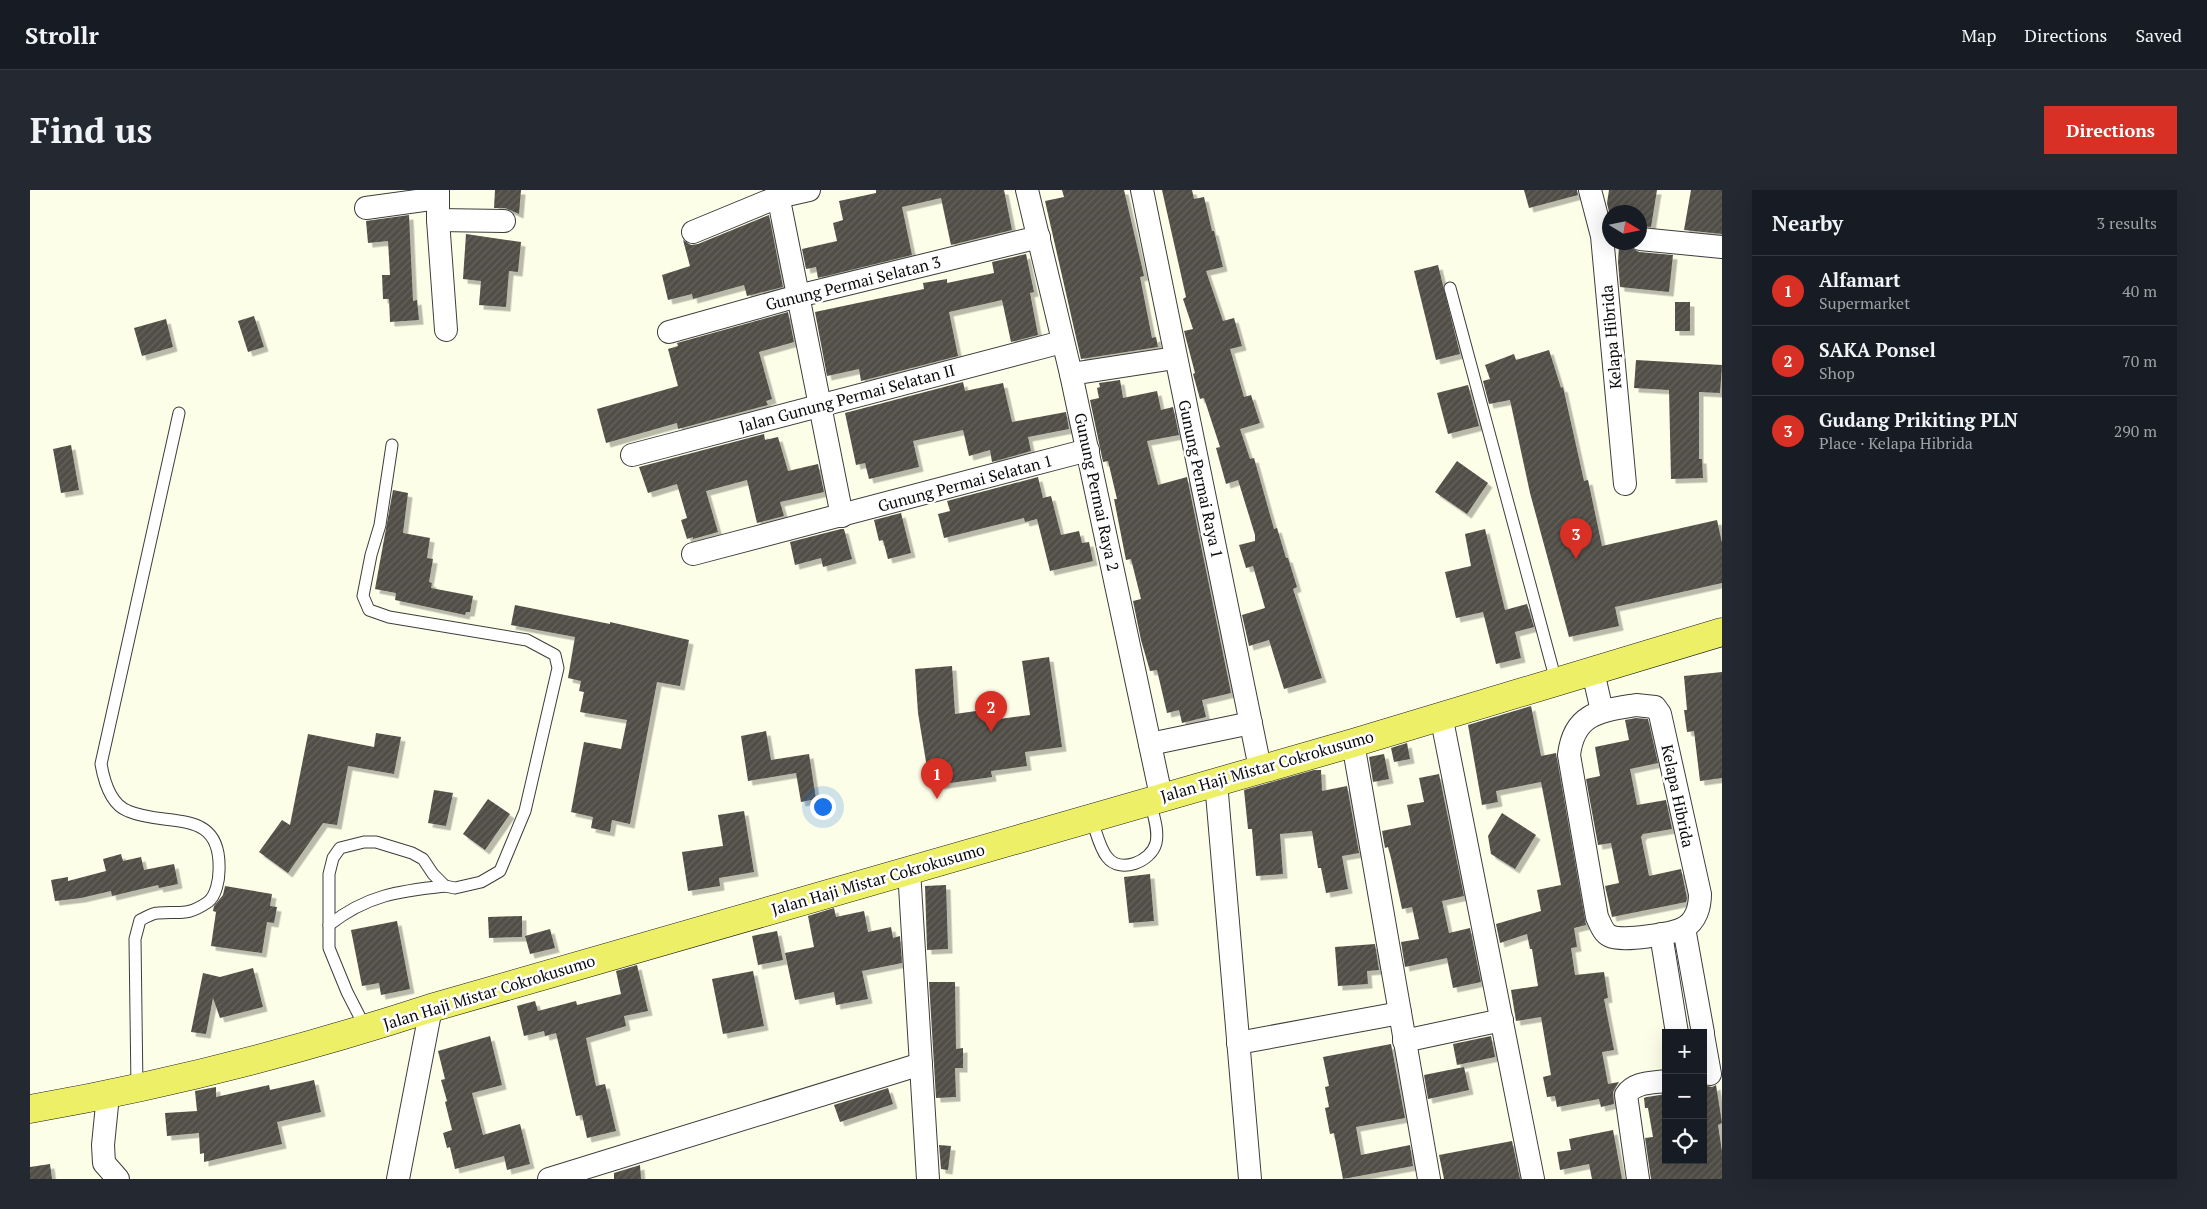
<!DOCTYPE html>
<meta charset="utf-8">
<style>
:root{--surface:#171b24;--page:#242831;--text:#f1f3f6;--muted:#9ea1a6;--line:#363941;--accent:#d93025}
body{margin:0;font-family:"PT Serif",serif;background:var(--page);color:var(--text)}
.controls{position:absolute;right:15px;bottom:15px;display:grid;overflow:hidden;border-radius:0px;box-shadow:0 5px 20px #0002}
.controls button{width:45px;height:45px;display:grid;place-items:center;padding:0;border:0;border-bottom:1px solid var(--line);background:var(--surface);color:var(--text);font:25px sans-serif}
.compass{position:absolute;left:1572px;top:15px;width:45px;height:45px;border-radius:50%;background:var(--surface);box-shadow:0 5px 20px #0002;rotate:100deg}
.you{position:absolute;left:792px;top:616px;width:18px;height:18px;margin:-12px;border:4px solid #fff;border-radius:50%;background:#1a73e8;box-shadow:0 0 0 8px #1a73e833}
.badge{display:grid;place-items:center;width:32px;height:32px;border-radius:50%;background:var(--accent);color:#fff;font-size:16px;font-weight:700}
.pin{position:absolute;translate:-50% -41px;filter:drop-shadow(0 1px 2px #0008)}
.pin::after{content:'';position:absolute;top:26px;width:18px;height:15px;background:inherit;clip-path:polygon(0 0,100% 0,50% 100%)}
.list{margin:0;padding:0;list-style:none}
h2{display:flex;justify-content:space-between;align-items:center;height:65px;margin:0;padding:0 20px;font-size:21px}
h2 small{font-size:16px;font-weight:400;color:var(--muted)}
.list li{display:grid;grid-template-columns:32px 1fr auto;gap:15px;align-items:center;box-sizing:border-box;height:70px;padding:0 20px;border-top:1px solid var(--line)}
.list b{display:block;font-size:19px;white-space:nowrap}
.list p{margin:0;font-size:16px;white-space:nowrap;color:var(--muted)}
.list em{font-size:16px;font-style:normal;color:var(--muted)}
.icon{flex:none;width:28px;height:28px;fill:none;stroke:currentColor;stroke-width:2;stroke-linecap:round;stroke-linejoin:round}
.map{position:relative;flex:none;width:1692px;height:989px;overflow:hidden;border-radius:0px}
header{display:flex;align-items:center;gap:30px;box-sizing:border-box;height:70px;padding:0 25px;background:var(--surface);border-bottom:1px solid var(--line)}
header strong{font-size:24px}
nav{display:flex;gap:28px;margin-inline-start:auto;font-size:18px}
.intro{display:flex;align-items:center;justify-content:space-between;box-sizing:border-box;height:120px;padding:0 30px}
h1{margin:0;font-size:35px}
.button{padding:12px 22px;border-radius:0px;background:var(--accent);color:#fff;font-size:18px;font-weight:700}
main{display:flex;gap:30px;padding:0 30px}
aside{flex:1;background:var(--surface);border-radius:0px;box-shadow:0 5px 20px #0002}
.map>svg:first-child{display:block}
.building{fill:url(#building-hatch);filter:url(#shadow)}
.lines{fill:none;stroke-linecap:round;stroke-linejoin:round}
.lane-casing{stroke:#3d3d3d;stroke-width:13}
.street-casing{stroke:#3d3d3d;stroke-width:24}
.primary-casing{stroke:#1b1b1b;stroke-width:29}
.lane{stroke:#fff;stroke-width:11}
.street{stroke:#fff;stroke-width:22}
.primary{stroke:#edef66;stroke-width:28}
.labels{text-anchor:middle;stroke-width:5;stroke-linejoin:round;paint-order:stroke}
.street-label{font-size:16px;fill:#0a0a0a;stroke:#fff}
</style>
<header>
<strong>Strollr</strong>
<nav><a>Map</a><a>Directions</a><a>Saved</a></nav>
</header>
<div class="intro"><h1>Find us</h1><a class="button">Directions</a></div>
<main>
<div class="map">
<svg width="1692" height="989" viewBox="0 0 1692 989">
<defs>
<pattern id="building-hatch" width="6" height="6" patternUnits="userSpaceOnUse" patternTransform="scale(1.25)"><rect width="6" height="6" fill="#514e47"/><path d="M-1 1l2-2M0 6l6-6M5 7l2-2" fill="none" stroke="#65635d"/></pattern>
<filter id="shadow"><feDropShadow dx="4.5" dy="4.5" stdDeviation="0" flood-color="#0004"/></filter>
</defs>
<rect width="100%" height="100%" fill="#fcfee8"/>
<g class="building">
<path d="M465,0H491L489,24L475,18H464Z"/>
<path d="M846,0H974L982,40L921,55L911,8L872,17L882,65L788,88L786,77L776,79L772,59L807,51L803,33L813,30L809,11L846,3Z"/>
<path d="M1032,0H1094L1114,86L1110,87L1122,148L1126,147L1128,157L1051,169L1015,11L1034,7Z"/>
<path d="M1132,0H1162L1164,9L1174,7L1182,41H1184L1193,77L1176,81L1193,131L1204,128L1212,156L1200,159L1214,207L1221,205L1230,233L1210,239L1220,269L1224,268L1244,339L1247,338L1256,368H1258L1267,397L1263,399L1292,488L1254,499L1239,450L1219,456L1212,425L1235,418L1223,376L1216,378L1209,355L1225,351V345L1208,290L1196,294L1186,258L1190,257L1174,208L1170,209L1163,184L1165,183L1154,141L1163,139L1153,109L1156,107Z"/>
<path d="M1494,0H1547L1548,5L1499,18Z"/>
<path d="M1579,0H1627L1621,37L1610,36V22H1579L1577,13Z"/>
<path d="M1661,0H1692V44L1654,40Z"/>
<path d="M379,25L383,111L387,110L389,130L360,132L359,109H353L352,85H360L358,51L338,53L336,31Z"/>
<path d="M739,25L753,97L717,106L714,95L663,109L662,104L638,110L632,85L660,76L653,50L661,55L668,54Z"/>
<path d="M436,44L491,52L488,82L479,81L476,117L449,115L451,91L433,89Z"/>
<path d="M1589,56L1600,57L1609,62L1643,65L1639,102L1590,97L1588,72Z"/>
<path d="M996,64L1004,102L1000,103L1008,145L981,152L972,110L919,122L928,166L831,191L829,179L797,186L785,122L894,99L893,93L917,89V93L964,83L962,72Z"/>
<path d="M1408,75L1430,164L1406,170L1384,81Z"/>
<rect x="1645" y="112" width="15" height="29"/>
<path d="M758,122L764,152L729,162L742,209L736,211L738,215L648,239L647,233L576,253L567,219L648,196L638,159L648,156L647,153Z"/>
<path d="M224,126L234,157L218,162L208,131Z"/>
<path d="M136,129L143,157L112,166L104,138Z"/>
<path d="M1519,160L1531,198L1533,197L1554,291L1558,290L1572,356L1687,330L1692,353V393L1585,417L1589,436L1539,447L1500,303L1480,210L1459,214L1453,191L1460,189L1455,175L1484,164L1486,170Z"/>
<path d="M1606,170L1692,175L1690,203L1669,202V269H1672L1673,288L1641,289L1639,200L1604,198Z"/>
<path d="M1090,190L1093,208L1127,201L1131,220L1143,217L1149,245L1117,251L1128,295L1157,287L1201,503L1172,510L1176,527L1152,533L1149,520L1137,523L1127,480L1120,481L1111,450L1103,411L1111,409L1101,369L1096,370L1084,309H1087L1078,271L1073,272L1060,210L1069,208L1067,198L1070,197L1069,193Z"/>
<path d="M933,192L935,201L973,193L982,232L1036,222L1039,239L998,247L1001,261L962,272L960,260L939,266L933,240L883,251L889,277L839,289L835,273L826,275L815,223Z"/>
<path d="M1438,195L1449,236L1418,244L1407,203Z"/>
<path d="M734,244L735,250L748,247L758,281L788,274L794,302L750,312L754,326L727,333L717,290L676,301L688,342L663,349V347L657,349L651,330L657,328L647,294L618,303L609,277Z"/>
<path d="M41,255L49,300L31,303L23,259Z"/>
<path d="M1427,271L1458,293L1437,324L1405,302Z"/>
<path d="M1008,287L1013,308L1021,306L1031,345L1049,341L1052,353L1059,352L1063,371L1020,381L1007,329L995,332L994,328L914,348L908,324L920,321L917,311Z"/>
<path d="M363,300L378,303L373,343L400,348L397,368L403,369L399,392L402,393L401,398L443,406L440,422H436L435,425L365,410L366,403L345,399Z"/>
<path d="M871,323L881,363L858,369L853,350L849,351L844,330Z"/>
<path d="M811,339H814L822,369L793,377L791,368L765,375L760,352Z"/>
<path d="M1455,339L1475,420L1497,414L1504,437L1485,442L1491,468L1466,474L1453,422L1426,428L1415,382L1441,376L1435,344Z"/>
<path d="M485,415L580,434V432L659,450L650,496L627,492L600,634L582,630L580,642L561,638L563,627L541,622L554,552L591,559L597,530L550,522L554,502L549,501L551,491L538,488L545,447L481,435Z"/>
<path d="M1019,467L1032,557L995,562L997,576L961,581L962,587L900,596L888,523L885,479L922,476L925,524L953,520L954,531L1000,525L992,471Z"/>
<path d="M1692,482V588L1670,591L1664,541L1657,542L1654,520H1657L1654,486Z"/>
<path d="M1501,516L1511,566L1526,563L1556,735L1544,738L1547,757L1541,758L1545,785L1574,782L1578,808L1574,809L1584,860L1572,862L1578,894L1589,892L1583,902L1584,914L1571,917L1569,909L1527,917L1525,906L1517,907L1513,887L1521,885L1511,827L1486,831L1481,800L1508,796L1502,759H1500L1497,744L1470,753L1466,734L1511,721L1507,700L1531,695L1511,592L1466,601L1468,612L1452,615L1438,535Z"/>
<path d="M1606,528L1618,529L1628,573L1600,579L1607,615L1636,610L1642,639L1613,644L1611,647L1619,686L1651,679L1657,708L1656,712L1582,727L1575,696L1589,693L1581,653L1568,655L1556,589L1570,586L1565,557L1599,550L1595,530Z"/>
<path d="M736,541L741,570L779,564L786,609L771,612L766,583L718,591L711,546Z"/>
<path d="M346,543L371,547L364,584L318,576L307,635L293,633L258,683L229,662L252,630L260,635L278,544L344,557Z"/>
<path d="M1377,553L1380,569L1364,572L1361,558Z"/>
<path d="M1354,564L1359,589L1343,592L1339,567Z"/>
<path d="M1284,580H1291L1292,601L1317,596L1329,663L1312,666L1318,699L1296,703L1291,678H1288L1282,641L1250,644L1253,684L1226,686L1222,639H1218L1214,600Z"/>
<path d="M1409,584L1434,706L1412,711L1419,743L1440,738L1451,792L1423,798L1417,768L1375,777L1371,752L1389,749L1382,717L1372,719L1361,668L1358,657L1355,658L1352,641L1381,635L1377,615L1394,612L1389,588Z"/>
<path d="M404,600L423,603L416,636L398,633Z"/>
<path d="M458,609L480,624L455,660L433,644Z"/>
<path d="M714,621L724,682L689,688L690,696L658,701L652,662L693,656L688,625Z"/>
<path d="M1472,623L1506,645L1485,679L1461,664L1458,646Z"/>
<path d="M91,664L93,671L111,667L114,680L144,674L148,694L129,698L128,695L82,706L81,701L51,708L25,711L21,690L38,687V691L76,681L73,669Z"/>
<path d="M1120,684L1124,731L1099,733L1094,687Z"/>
<path d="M916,695L918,759L897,760L895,696Z"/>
<path d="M195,696L242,704L240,716L247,717L244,733L237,732L232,763L181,756L186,722L183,721L184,716L193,705Z"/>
<path d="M804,718L806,727L834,721L838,742L861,737L863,748L870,746L872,773L832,781L838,809L806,815L804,802L765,810L755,763L784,757L778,726Z"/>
<path d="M492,726V747L459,748L458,727Z"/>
<path d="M367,731L380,799L351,805L349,793L332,796L321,740Z"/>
<path d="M520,739L525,758L500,764L495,746Z"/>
<path d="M747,741L753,770L728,775L722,746Z"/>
<path d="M1345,754L1349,780L1337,781L1338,794L1308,796L1305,757Z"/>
<path d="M607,775L618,821L594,826L596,836L556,848L566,896L575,894L586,941L557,948L552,925L546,926L526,843L515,846L514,841L494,846L487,816L505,811L508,821L546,811L547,815L591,804L586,781Z"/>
<path d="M223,778L233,817L190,828L183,808L176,844L161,842L173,783L190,787Z"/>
<path d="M723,781L734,836L693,844L682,789Z"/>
<path d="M899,792H925L926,859L933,858V878H925L926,907L906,908Z"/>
<path d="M460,846L472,895L442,903L453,945L490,934L500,974L477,980L474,966L425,979L420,957L417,958L413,943L422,940L415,912L417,911L411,890L415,889L408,861Z"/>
<path d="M1461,846L1465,867L1427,875L1423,854Z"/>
<path d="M1361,854L1375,928L1326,937L1331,965L1380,955L1383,976L1313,989L1304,943L1300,944L1295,918L1299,917L1295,897L1299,896L1293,867Z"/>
<path d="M1434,877L1439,900L1398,909L1394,885Z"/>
<path d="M284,890L291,922L247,932L252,954L174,972V963L170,964L169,943L137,946L135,923L167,921L165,901L186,897V907L239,895L240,900Z"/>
<path d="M1673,895L1682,897L1686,895L1692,933L1688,935L1692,962V989H1621L1615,948L1623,947L1618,918H1615L1614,908L1610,909L1617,907L1636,904V970H1673Z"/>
<path d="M858,898L863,914L810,932L804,915Z"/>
<path d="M1583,940L1592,989H1562L1559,974L1530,980L1527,962L1541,960L1539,949Z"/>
<path d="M1482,951L1490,989H1414L1409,965Z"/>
<path d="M909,955L921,956L918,980L911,979Z"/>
<path d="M20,974L22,989H0V977Z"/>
<path d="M610,975L611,989H584V983Z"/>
</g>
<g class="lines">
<defs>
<g id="lane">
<path d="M1420,98L1526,491"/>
<path d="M1061,628C1066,640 1069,657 1077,667C1090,684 1121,672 1126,653C1129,640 1123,624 1120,611"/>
<path d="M299,735C337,705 369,701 415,696"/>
<path d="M336,839L317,802L299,758V684L303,668L310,658L334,652H346L382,663L393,669L403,684L415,696L425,698L451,692L470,681L495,621L528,478L525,465L497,450L359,427L339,420L333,406L341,365L350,335L362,255"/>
<path d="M107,898L105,749L110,730C115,728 122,723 128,723C150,721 156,727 178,712C186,706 189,690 189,681C192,616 137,638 98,621C80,614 74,591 71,574L149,223"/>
</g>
<g id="street">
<path d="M408,0V30L416,140"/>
<path d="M747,0L812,326"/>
<path d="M997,0L1041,184L1131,606"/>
<path d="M1112,0L1230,578"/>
<path d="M1560,0L1572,46L1595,294"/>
<path d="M336,18L408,8"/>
<path d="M408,30L474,31"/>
<path d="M663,42L748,7L779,0"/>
<path d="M1610,49L1692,57"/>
<path d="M639,142L768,106L1009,47"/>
<path d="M1041,184L1145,168"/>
<path d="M602,265L1032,152"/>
<path d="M663,364L1058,260"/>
<path d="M1563,482L1572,521"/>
<path d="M1606,515L1625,517L1630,524L1670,704C1670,717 1666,731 1654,738C1642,744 1592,752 1580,746C1573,743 1570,733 1567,727L1539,565C1544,523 1570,521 1606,515Z"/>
<path d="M1411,525L1503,989"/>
<path d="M1323,553L1399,989"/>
<path d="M1120,554L1221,533"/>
<path d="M1186,592L1220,989"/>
<path d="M879,680L898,989"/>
<path d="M1654,738L1673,843"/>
<path d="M1631,744L1647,843"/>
<path d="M1673,845L1680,884"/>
<path d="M1374,851L1472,830"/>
<path d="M1208,853L1370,823"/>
<path d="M78,905L73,955L74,973L88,989"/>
<path d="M368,989L401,818"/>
<path d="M519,989L891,874"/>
<path d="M1608,989L1596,905C1604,892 1622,893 1636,891"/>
</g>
<path id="primary" d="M0,919C136,895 269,861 401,818L1323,553L1692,442"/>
</defs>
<use href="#lane" class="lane-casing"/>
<use href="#street" class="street-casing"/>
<use href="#primary" class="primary-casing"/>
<use href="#lane" class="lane"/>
<use href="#street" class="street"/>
<use href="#primary" class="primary"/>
</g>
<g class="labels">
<g class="street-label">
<text transform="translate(823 93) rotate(-14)" y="6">Gunung Permai Selatan 3</text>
<text transform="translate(1581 147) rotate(-95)" y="6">Kelapa Hibrida</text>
<text transform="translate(817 208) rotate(-15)" y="6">Jalan Gunung Permai Selatan II</text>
<text transform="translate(1171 289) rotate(78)" y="6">Gunung Permai Raya 1</text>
<text transform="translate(935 293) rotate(-15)" y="6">Gunung Permai Selatan 1</text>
<text transform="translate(1067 302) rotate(78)" y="6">Gunung Permai Raya 2</text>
<text transform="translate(1237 576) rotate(-16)" y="6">Jalan Haji Mistar Cokrokusumo</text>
<text transform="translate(1648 606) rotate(78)" y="6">Kelapa Hibrida</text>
<text transform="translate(848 689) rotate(-16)" y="6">Jalan Haji Mistar Cokrokusumo</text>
<text transform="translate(459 802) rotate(-17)" y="6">Jalan Haji Mistar Cokrokusumo</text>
</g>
</g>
</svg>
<div class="controls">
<button>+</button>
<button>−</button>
<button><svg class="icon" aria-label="locate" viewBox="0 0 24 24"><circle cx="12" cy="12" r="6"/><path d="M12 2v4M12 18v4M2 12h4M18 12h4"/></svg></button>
</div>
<svg class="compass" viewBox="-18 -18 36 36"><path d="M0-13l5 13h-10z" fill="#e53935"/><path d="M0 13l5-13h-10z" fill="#9ea1a6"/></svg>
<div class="you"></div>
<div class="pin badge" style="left:907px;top:609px">1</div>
<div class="pin badge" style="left:961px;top:542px">2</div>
<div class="pin badge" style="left:1546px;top:369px">3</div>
</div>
<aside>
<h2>Nearby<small>3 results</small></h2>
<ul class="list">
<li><span class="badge">1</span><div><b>Alfamart</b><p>Supermarket</p></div><em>40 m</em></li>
<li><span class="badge">2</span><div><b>SAKA Ponsel</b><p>Shop</p></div><em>70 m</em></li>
<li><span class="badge">3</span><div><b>Gudang Prikiting PLN</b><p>Place · Kelapa Hibrida</p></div><em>290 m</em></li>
</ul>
</aside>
</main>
